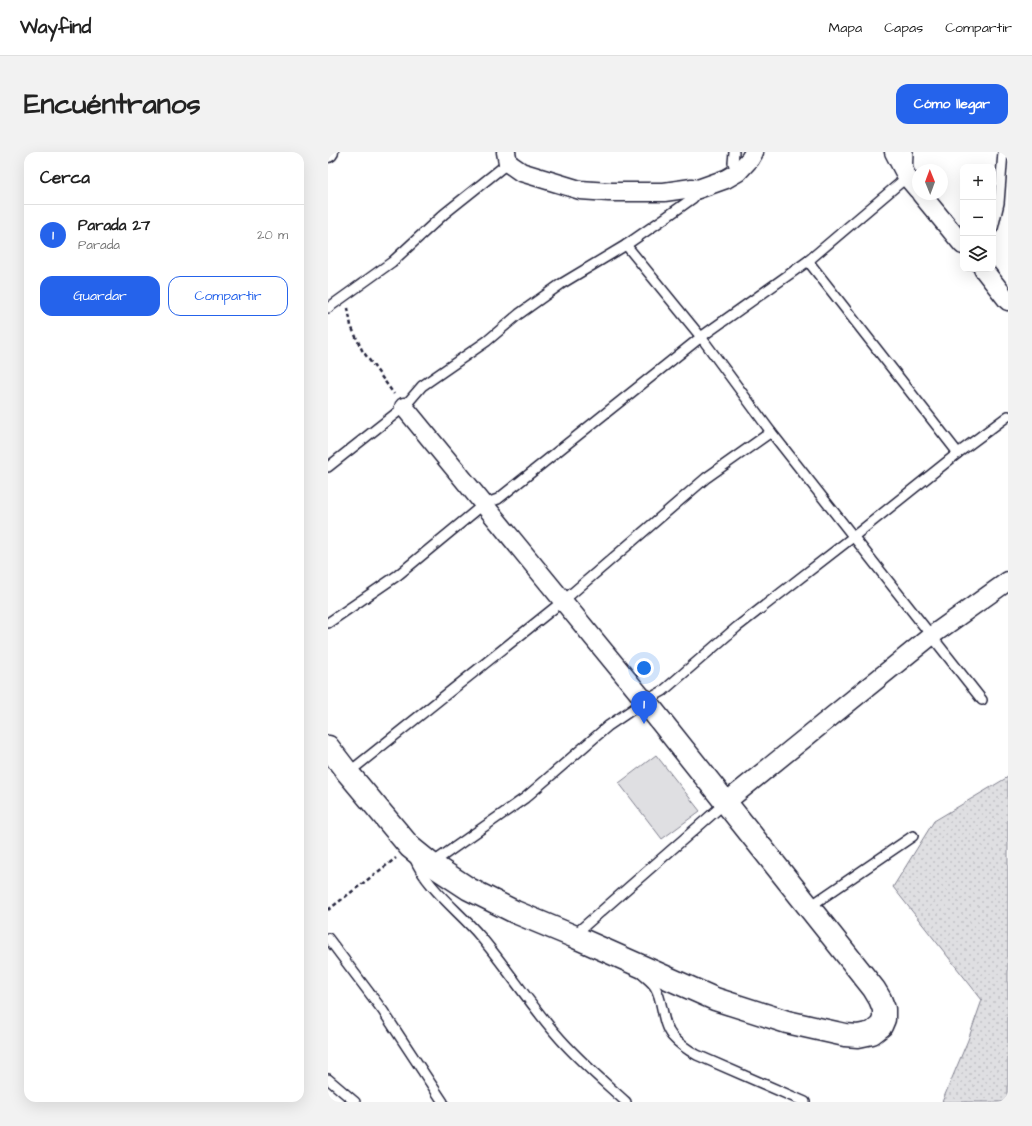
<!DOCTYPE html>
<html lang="es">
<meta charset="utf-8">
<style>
:root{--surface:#fff;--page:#f2f2f2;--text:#222;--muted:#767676;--line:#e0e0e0;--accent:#2563eb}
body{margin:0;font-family:"Architects Daughter",sans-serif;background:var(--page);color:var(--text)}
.controls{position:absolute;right:12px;top:12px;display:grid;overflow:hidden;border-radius:8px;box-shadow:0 4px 16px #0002}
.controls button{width:36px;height:36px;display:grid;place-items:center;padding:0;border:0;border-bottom:1px solid var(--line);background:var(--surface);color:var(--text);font:20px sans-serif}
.compass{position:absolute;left:584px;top:12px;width:36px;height:36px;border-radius:50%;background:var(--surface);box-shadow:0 4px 16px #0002;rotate:359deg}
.you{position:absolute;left:316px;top:516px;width:14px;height:14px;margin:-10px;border:3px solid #fff;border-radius:50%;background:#1a73e8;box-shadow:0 0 0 6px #1a73e833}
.badge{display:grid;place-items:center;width:26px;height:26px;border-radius:50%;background:var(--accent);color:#fff;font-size:13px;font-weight:700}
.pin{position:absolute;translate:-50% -33px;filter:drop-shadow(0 1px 2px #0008)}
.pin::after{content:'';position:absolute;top:21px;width:14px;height:12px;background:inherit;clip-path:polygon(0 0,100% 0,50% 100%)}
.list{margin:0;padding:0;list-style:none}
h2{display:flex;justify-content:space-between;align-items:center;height:52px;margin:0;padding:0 16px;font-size:17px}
h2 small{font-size:13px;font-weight:400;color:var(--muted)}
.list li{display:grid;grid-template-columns:26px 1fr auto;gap:12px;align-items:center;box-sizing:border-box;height:60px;padding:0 16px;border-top:1px solid var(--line)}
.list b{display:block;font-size:15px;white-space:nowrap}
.list p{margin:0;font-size:13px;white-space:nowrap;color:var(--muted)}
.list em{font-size:13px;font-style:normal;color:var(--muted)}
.actions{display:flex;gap:8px;padding:12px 16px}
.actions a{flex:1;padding:9px 0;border:1px solid var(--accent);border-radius:12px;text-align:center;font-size:14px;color:var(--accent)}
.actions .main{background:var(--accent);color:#fff}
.icon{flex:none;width:22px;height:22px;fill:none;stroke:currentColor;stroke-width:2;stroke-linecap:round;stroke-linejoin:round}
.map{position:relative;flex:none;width:680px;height:950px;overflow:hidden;border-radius:12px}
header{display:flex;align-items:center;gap:24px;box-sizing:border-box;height:56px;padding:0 20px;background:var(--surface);border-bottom:1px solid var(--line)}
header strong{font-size:19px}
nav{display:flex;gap:22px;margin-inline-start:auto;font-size:14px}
.intro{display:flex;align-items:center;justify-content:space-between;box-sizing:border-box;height:96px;padding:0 24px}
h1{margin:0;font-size:28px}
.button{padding:10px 18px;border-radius:12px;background:var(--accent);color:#fff;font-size:14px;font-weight:700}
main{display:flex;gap:24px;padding:0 24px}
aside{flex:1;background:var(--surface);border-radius:12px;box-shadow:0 4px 16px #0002}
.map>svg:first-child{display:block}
.grass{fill:url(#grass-dots);stroke:#80808e}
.garden{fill:#dfdfe2;stroke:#80808e}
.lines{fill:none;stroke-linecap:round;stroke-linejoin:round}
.lane-casing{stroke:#22223b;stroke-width:12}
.street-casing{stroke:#22223b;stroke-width:21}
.secondary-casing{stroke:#22223b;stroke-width:25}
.path{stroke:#22223b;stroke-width:2.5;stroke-dasharray:4 3;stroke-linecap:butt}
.lane{stroke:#fff;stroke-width:9}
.street{stroke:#fff;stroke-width:18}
.secondary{stroke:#fff;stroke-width:22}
</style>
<header>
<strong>Wayfind</strong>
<nav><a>Mapa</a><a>Capas</a><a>Compartir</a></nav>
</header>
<div class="intro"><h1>Encuéntranos</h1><a class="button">Cómo llegar</a></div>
<main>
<aside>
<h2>Cerca<small></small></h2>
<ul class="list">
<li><span class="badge">1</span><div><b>Parada 27</b><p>Parada</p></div><em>20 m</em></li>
</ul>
<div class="actions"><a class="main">Guardar</a><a>Compartir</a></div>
</aside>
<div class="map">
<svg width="680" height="950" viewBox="0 0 680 950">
<defs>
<pattern id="grass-dots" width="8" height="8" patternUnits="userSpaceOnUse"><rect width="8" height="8" fill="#dfdfe2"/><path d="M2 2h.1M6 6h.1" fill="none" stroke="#bfbfc3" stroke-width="1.8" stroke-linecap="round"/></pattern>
</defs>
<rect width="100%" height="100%" fill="#fff"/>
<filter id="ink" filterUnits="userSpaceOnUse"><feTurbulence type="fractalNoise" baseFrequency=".025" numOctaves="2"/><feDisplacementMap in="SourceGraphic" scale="8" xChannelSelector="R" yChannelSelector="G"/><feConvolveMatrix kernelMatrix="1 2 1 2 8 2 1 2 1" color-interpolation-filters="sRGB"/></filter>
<g filter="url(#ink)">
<path class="grass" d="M680,625V950H614L640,888L654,848L565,735L606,669Z"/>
<path class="garden" d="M328,603L372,659L334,687L291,631Z"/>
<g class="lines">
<defs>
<g id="lane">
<path d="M406,0L405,11L410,20"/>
<path d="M665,76L671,51L675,0"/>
<path d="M298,93L373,185L443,280L654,548"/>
<path d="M480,109L630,301"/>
<path d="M0,156L64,110L116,62L180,11"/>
<path d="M0,315L76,255L94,234L159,189L191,162L233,132L298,93L337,66L365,46L369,41L370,37"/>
<path d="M0,471L70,423L156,352L170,347L373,185L480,109L579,25L580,0"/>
<path d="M20,621L235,449L378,326L443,280"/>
<path d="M86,705C99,737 130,758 152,784C179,816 201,851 228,882C249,907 274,928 298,950"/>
<path d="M103,712L197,646L280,574L317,549L335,539L409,475L525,385L630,301L680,264"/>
<path d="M481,755L585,684"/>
<path d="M245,784L397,651"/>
<path d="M0,786L55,859L115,950"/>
<path d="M314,822C318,826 324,830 327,835C336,850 333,871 344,884C351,892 360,898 369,903L477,950"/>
<path d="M0,927L27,950"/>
</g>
<g id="street">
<path d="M178,0L180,11L193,20L252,38L281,40H336L364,36L370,37L398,27L410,20L422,7L426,0"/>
<path d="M566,0L579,25L590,38"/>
<path d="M0,1L1,0"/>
<path d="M593,42L635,93"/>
<path d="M655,117L680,149"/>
<path d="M76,255L317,549"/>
<path d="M398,650L603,484L680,429"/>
</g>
<path id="secondary" d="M0,595L20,621L82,695L103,712L141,737L187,760L245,784L387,847L459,870L517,883L530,884L544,881L553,874L556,867V857L552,847L546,837L317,549"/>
</defs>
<use href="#lane" class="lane-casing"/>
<use href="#street" class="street-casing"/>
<use href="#secondary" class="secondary-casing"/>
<g class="path">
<path d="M20,156L23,174L34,198L66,242"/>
<path d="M0,758L68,706"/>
</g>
<use href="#lane" class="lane"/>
<use href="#street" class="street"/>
<use href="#secondary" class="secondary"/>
</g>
</g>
</svg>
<div class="controls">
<button>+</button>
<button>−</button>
<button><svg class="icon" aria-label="layers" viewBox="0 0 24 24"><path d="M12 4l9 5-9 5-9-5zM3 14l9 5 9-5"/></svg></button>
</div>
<svg class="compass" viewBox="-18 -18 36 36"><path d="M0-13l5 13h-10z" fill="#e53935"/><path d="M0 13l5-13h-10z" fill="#767676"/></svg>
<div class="you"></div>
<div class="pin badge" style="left:316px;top:572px">1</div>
</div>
</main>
